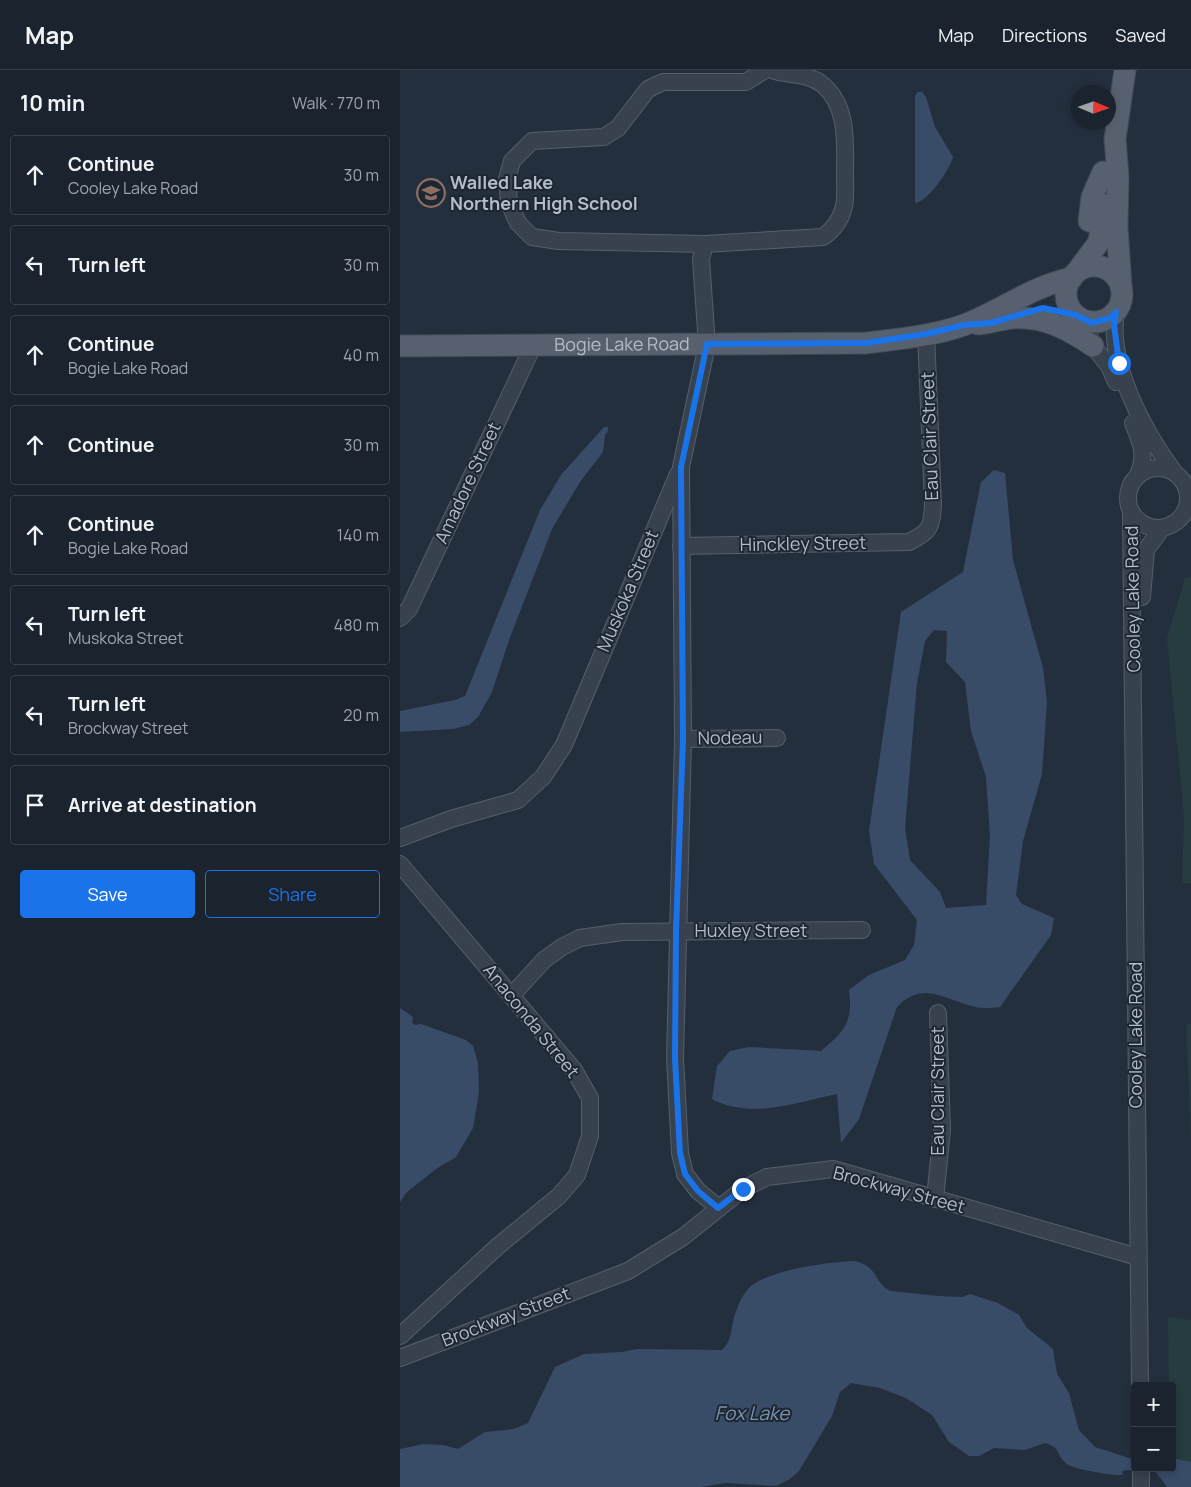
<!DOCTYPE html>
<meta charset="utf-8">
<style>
:root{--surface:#1b232e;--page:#282f3a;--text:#f1f3f6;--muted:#a0a4aa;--line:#39404a;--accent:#1a73e8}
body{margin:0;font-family:Manrope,sans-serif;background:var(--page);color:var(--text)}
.controls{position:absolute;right:15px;bottom:15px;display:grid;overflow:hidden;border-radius:5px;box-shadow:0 2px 8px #0003}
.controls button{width:45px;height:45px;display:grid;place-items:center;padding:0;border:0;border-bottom:1px solid var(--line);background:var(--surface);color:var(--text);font:25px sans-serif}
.compass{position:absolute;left:671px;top:15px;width:45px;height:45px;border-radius:50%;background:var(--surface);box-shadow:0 2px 8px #0003;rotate:92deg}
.stop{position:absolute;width:15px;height:15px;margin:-11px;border:4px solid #1a73e8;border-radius:50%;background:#fff}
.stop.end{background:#1a73e8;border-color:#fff;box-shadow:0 1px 5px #0008}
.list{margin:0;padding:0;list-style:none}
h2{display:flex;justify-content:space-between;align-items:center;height:65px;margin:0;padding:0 20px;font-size:21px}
h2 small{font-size:16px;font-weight:400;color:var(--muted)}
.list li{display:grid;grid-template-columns:32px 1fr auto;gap:15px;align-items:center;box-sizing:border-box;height:80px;margin:0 10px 10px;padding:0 10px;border:1px solid var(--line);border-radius:5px}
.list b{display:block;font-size:19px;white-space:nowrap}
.list p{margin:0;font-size:16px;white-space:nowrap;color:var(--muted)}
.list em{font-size:16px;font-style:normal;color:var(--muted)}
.actions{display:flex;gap:10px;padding:15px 20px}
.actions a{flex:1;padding:11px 0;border:1px solid var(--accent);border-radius:5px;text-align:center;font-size:18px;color:var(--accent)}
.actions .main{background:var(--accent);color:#fff}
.icon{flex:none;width:28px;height:28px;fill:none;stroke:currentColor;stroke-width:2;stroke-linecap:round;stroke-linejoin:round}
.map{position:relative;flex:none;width:791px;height:1417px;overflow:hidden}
header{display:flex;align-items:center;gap:30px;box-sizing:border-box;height:70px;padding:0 25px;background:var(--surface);border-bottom:1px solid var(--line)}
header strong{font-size:24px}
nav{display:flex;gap:28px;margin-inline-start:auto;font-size:18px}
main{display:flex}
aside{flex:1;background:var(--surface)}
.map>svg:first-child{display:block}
.green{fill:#263c3f}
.water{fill:#394c67;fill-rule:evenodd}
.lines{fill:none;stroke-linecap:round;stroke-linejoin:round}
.minor-casing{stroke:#565f6c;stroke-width:18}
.major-casing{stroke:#414a57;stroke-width:23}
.minor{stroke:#38414e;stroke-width:16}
.major{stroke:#56606e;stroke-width:21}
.route{stroke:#1a73e8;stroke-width:6}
.labels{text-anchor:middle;stroke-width:4;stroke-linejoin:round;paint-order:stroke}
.poi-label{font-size:18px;font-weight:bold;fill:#b4bcc9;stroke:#1d2633;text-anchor:start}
.street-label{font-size:18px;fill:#b4bcc9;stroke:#1d2633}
.water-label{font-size:19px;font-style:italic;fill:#7c92b1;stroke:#1d2633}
</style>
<header>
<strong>Map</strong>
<nav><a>Map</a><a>Directions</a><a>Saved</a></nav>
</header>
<main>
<aside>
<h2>10 min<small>Walk · 770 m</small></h2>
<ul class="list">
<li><svg class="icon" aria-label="ahead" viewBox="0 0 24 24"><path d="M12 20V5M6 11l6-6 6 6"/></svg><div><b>Continue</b><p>Cooley Lake Road</p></div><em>30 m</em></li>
<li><svg class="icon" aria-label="left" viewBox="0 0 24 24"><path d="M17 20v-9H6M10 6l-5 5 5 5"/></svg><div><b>Turn left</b></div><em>30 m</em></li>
<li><svg class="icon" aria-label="ahead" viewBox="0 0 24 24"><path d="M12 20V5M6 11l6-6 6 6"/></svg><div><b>Continue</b><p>Bogie Lake Road</p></div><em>40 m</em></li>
<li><svg class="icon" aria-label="ahead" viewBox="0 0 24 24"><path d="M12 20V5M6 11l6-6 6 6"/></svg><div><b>Continue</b></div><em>30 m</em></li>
<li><svg class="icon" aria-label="ahead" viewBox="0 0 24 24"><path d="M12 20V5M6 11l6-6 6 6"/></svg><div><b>Continue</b><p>Bogie Lake Road</p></div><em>140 m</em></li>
<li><svg class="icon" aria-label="left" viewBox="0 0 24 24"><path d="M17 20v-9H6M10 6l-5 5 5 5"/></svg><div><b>Turn left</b><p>Muskoka Street</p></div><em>480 m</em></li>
<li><svg class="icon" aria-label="left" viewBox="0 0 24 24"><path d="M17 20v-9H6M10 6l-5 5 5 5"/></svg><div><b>Turn left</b><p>Brockway Street</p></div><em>20 m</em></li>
<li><svg class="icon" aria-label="arrive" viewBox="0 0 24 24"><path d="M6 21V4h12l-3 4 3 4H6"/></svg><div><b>Arrive at destination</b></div></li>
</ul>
<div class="actions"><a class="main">Save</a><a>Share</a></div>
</aside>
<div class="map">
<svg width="791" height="1417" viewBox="0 0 791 1417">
<rect width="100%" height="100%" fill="#242f3e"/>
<g class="green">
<path d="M791,507V813L782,814L784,746L767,568L785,508Z"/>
<path d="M786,954H791V1070Z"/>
<path d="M768,1247L791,1250V1417L772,1398V1316H769Z"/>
</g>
<g class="water">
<path d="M517,22H522L526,27L535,57L553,87C550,99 528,132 515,133V27Z"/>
<path d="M204,357H208V361L205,365L203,382L180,412L152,459L109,570L92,622L78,647L69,655L53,659L0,662V641L55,630L65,626L140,440L161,405Z"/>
<path d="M594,400L605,403L613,490L643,598L647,632L642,704L623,771L616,825L622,834L654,848L651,865L600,937C592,938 583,939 576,937C545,931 525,909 497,937L459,1049L441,1073L437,1024C397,1032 351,1050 312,1029L317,996L330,981L349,977L421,981C445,961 453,952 449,920L469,905L505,890L514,875L517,850L474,794L469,761L501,542L563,502L581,412ZM534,560L547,561L546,592L565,612L571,661L586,707L590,766L586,835L546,838L540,822L510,790L505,758L517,613L525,571Z"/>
<path d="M0,938L13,947L12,953L15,955L21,954L66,970L73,976L78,993L79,1022L73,1058L56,1087L36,1099L7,1122L0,1132Z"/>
<path d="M454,1191C480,1196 473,1214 491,1221L538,1226L562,1227L570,1224L598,1233L619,1245L627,1258L653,1279L657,1304L669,1323L679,1360L695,1377L735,1390V1398H772V1388L791,1392V1417H767L755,1401L727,1400L723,1401L722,1405C715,1406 672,1399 667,1394C656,1386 662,1378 645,1373L625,1380L594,1378L579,1386H569L549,1372L532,1345L506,1328L480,1318L451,1313L440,1322L432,1346L399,1401L390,1409L376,1416L326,1413L301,1417H0V1379L24,1374L43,1375L58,1379L85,1362L114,1359L128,1353L155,1297L184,1284L222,1282L237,1279L322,1280C334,1269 330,1254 337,1239C339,1232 345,1221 351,1216C370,1200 428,1192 454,1191Z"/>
</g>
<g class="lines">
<defs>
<g id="minor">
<path d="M365,0L346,12H263L248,19L218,58L204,67L132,71L112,91L107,109L109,133L118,153L132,167L159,171L305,174L423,167C433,160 441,150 444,136C446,127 445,115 445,106C445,75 449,37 423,15C409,3 389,6 372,0"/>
<path d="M305,174L301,189L307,275L281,397L283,669L275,988L280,1083L285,1104L298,1121L319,1138"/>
<path d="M716,242C707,294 744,361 774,402"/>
<path d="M684,251L693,276L709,296L716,312"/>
<path d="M733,353C741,373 747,385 738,405"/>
<circle cx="758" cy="428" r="30"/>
<path d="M731,443L740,1316"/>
<path d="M281,476L509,472C530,462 532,457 533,434L526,264"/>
<path d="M742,527L746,480L762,458"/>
<path d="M0,548L9,539L133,276"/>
<path d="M283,669L377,668"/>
<path d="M0,768L51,749L118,730L143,707L164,675L278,404"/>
<path d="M0,794L174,1000L190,1028V1066L177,1105L159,1126L98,1176L0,1266"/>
<path d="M112,925L144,890L162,877L180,868L222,862L462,860"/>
<path d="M535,1129L542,1060L538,943"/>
<path d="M0,1288L228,1201L283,1167L343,1119L367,1107L433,1099L738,1187"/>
<path d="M741,1398V1417"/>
</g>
<g id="major">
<path d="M689,151L692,127L703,102"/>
<circle cx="694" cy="224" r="28"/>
<path d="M676,203L699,172L704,135"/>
<path d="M721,216L717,157L718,106L715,69L725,0"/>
<path d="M578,254C590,253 601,249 613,248C644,246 668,259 693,276"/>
<path id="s1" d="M0,276L466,273C498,269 533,266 564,255C601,241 632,216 672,208"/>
</g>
</defs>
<use href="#minor" class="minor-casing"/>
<use href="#major" class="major-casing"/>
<use href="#minor" class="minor"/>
<use href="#major" class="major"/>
</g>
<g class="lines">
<path class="route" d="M343,1119L318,1138L298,1121L285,1104L280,1083L275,988L276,861L283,669L281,397L307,274L466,273L526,264L564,255L591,253L643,238L676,245L692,253L710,248L716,242L714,255L719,293"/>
</g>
<defs>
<symbol id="school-ring" viewBox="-11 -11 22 22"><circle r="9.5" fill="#1d2633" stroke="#8d6e63" stroke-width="1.5"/><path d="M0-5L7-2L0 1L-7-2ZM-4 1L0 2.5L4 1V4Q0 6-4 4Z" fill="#8d6e63"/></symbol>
</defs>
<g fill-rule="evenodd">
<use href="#school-ring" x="15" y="107" width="32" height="32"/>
</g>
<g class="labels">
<g class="poi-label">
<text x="50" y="119">Walled Lake<tspan x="50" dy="21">Northern High School</tspan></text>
</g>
<g class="street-label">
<text dy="6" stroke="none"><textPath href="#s1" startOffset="222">Bogie Lake Road</textPath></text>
<text transform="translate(530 366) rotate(-92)" y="6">Eau Clair Street</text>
<text transform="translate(68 413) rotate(-65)" y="6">Amadore Street</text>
<text transform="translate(403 474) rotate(-1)" y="6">Hinckley Street</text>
<text transform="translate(228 521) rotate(-67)" y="6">Muskoka Street</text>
<text transform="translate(733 529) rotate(-91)" y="6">Cooley Lake Road</text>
<text transform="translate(330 668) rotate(-1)" y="6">Nodeau</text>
<text x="351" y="867">Huxley Street</text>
<text transform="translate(131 951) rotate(51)" y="6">Anaconda Street</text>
<text transform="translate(736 965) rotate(-90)" y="6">Cooley Lake Road</text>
<text transform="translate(538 1021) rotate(-90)" y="6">Eau Clair Street</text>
<text transform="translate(499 1120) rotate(15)" y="6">Brockway Street</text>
<text transform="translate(106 1247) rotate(-21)" y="6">Brockway Street</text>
</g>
<g class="water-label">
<text x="352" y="1350">Fox Lake</text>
</g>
</g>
</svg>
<div class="controls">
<button>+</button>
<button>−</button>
</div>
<svg class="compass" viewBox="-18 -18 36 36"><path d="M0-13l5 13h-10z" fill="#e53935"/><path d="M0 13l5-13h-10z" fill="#a0a4aa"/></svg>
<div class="stop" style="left:719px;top:293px"></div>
<div class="stop end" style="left:343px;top:1119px"></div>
</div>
</main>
